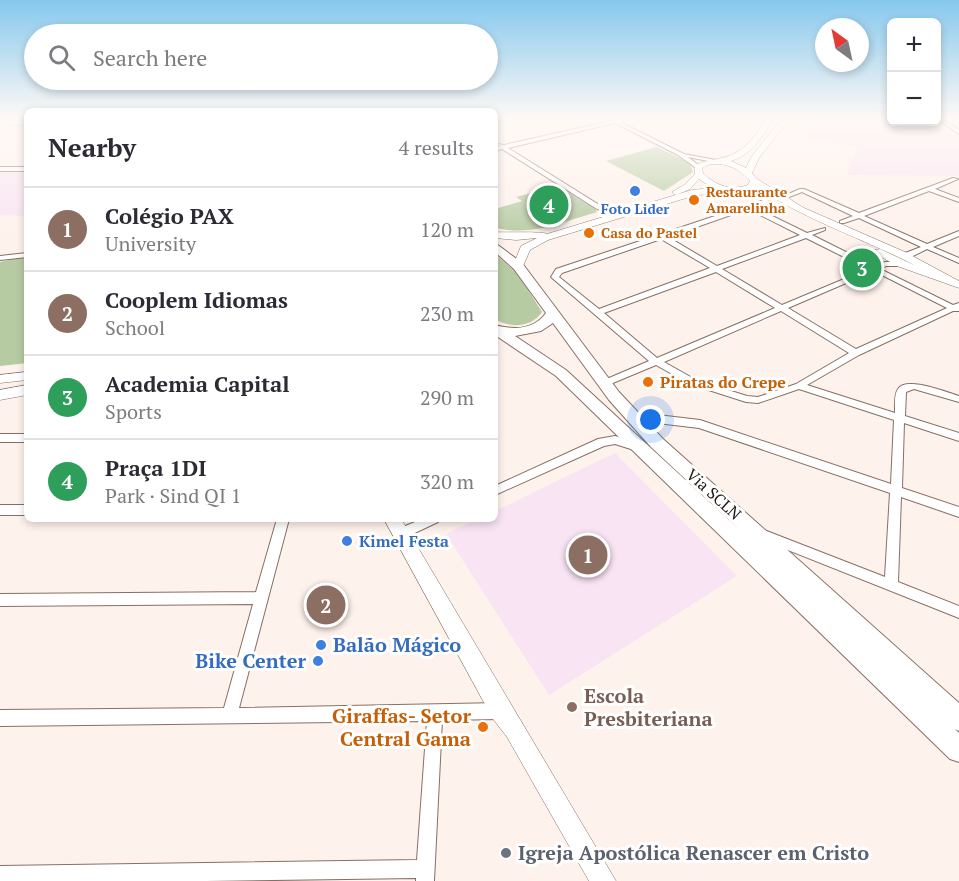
<!DOCTYPE html>
<meta charset="utf-8">
<style>
:root{--surface:#fff;--page:#f2f2f3;--text:#2b2b33;--muted:#7c7c81;--line:#e1e1e2;--accent:#c23910}
body{margin:0;font-family:"PT Serif",serif;background:var(--page);color:var(--text)}
.controls{position:absolute;right:18px;top:18px;display:grid;overflow:hidden;border-radius:9px;box-shadow:0 3px 9px #0003}
.controls button{width:54px;height:54px;display:grid;place-items:center;padding:0;border:0;border-bottom:2px solid var(--line);background:var(--surface);color:var(--text);font:30px sans-serif}
.compass{position:absolute;left:815px;top:18px;width:54px;height:54px;border-radius:50%;background:var(--surface);box-shadow:0 3px 9px #0003;rotate:327deg}
.you{position:absolute;left:651px;top:420px;width:21px;height:21px;margin:-15px;border:4px solid #fff;border-radius:50%;background:#1a73e8;box-shadow:0 0 0 9px #1a73e833}
.badge{display:grid;place-items:center;width:39px;height:39px;border-radius:50%;background:var(--accent);color:#fff;font-size:20px;font-weight:700}
.pin{position:absolute;translate:-50% -50%;border:3px solid #fff;box-shadow:0 2px 6px #0006}
.list{margin:0;padding:0;list-style:none}
h2{display:flex;justify-content:space-between;align-items:center;height:78px;margin:0;padding:0 24px;font-size:26px}
h2 small{font-size:20px;font-weight:400;color:var(--muted)}
.list li{display:grid;grid-template-columns:39px 1fr auto;gap:18px;align-items:center;box-sizing:border-box;height:84px;padding:0 24px;border-top:2px solid var(--line)}
.list b{display:block;font-size:22px;white-space:nowrap}
.list p{margin:0;font-size:20px;white-space:nowrap;color:var(--muted)}
.list em{font-size:20px;font-style:normal;color:var(--muted)}
.icon{flex:none;width:33px;height:33px;fill:none;stroke:currentColor;stroke-width:2;stroke-linecap:round;stroke-linejoin:round}
.map{position:relative;flex:none;width:959px;height:881px;overflow:hidden}
.search{position:absolute;background:var(--surface);box-shadow:0 3px 9px #0003;left:24px;top:24px;width:474px;height:66px;display:flex;align-items:center;gap:15px;box-sizing:border-box;padding:0 21px;border-radius:33px;color:var(--muted);font-size:22px}
.panel{position:absolute;background:var(--surface);box-shadow:0 3px 9px #0003;left:24px;top:108px;width:474px;height:414px;border-radius:9px}
.map>svg:first-child{display:block}
.education{fill:#f9e4f3}
.green{fill:#b7cba3}
.lines{fill:none;stroke-linecap:round;stroke-linejoin:round}
.street-casing{stroke:#896f63;stroke-width:2}
.secondary-casing{stroke:#896f63;stroke-width:1}
.primary-casing{stroke:#896f63;stroke-width:2}
.street{fill:#fff;fill-rule:evenodd}
.secondary{fill:#fff;fill-rule:evenodd}
.primary{fill:#fff;fill-rule:evenodd}
.shop-dot{fill:#3f7fe0;stroke:#fff;stroke-width:2}
.food-dot{fill:#e8710a;stroke:#fff;stroke-width:2}
.education-dot{fill:#8d6e63;stroke:#fff;stroke-width:2}
.worship-dot{fill:#6b7280;stroke:#fff;stroke-width:2}
.labels{text-anchor:middle;stroke-width:6;stroke-linejoin:round;paint-order:stroke}
.far-food-label{font-size:14px;font-weight:bold;fill:#c56008;stroke:#fff;text-anchor:start}
.far-shop-label{font-size:14px;font-weight:bold;fill:#366cbe;stroke:#fff}
.food-label{font-size:16px;font-weight:bold;fill:#c56008;stroke:#fff;text-anchor:start}
.street-label{font-size:16px;fill:#221813;stroke:#fff}
.shop-label{font-size:16px;font-weight:bold;fill:#366cbe;stroke:#fff;text-anchor:start}
.near-shop-label{font-size:20px;font-weight:bold;fill:#366cbe;stroke:#fff;text-anchor:start}
.near-education-label{font-size:20px;font-weight:bold;fill:#785e54;stroke:#fff;text-anchor:start}
.near-food-label{font-size:20px;font-weight:bold;fill:#c56008;stroke:#fff;text-anchor:end}
.near-worship-label{font-size:20px;font-weight:bold;fill:#5b616d;stroke:#fff;text-anchor:start}
</style>
<div class="map">
<svg width="959" height="881" viewBox="0 0 959 881">
<rect width="100%" height="100%" fill="#fef2ec"/>
<g class="education">
<path d="M816,118H891L892,122H919L959,133V176L847,175L858,147L804,137Z"/>
<path d="M27,172V216L0,215V173Z"/>
<path d="M615,453L737,576L549,695L446,534L478,519H495V511Z"/>
</g>
<g class="green">
<path d="M657,147L690,163L693,172L664,191L606,161Z"/>
<path d="M558,186L595,209L597,212C559,223 534,236 495,228V209L522,201L516,197Z"/>
<path d="M495,254L518,274L542,312C532,327 511,329 495,319Z"/>
<path d="M27,256V363L0,366V262Z"/>
</g>
<g class="lines">
<defs>
<g id="street">
<path d="M624,118H633L620,122L684,154L721,161L718,163L688,157L701,167L696,168L678,155L615,123L508,148L601,206L616,210L617,211L614,213L597,209L502,149L495,151V147H499L498,144L504,145Z"/>
<path d="M936,118H941L959,130V134Z"/>
<rect x="0" y="167" width="27" height="4"/>
<path d="M953,178L958,179L935,189L959,198V202L929,191L864,216L927,244L959,231V236L933,247L959,258V263L927,249L911,257H905V253L921,247L859,218L844,223H840V221L853,216L802,192L789,197L786,195L800,189H804L859,213Z"/>
<path d="M766,199L769,201L768,202L754,207L807,233L825,228V230L812,235L874,266L885,262H904V266H886L880,269L953,305L959,303V311H953L859,355L807,385L895,413C895,406 894,394 898,389C906,376 946,392 959,396V402L914,389L906,392L905,416L959,433V441L904,423L902,488L959,507V517L901,497L898,582L959,606V618L760,539L758,535L760,531L764,530L885,577L890,493L699,428L632,420L627,416L632,412L700,420L891,484L894,420L799,389L758,403L746,402L690,384L656,365L608,385H602L600,383L602,381L649,361L551,277L556,269ZM748,209L800,235L717,266L668,237ZM806,238L868,269L782,305L722,269ZM661,239L710,268L599,309L559,277L562,273ZM874,271L947,308L856,349L788,308ZM716,272L775,308L657,358L604,313ZM781,311L849,353L796,384L758,397L747,396L696,380L664,362Z"/>
<path d="M27,253V257L0,260V256Z"/>
<rect x="0" y="434" width="27" height="8"/>
<path d="M615,436L638,443L639,446L634,450L615,444L604,446L495,495V486L598,439Z"/>
<rect x="0" y="505" width="27" height="10"/>
<path d="M277,519H289L239,708L501,703L506,706L509,711L506,716L501,719L442,720L434,881H416V878L206,881H0V866L417,860L427,721L0,726V710L224,708L253,604L0,606V594L256,592Z"/>
<path d="M422,519H440L438,522L404,538L400,539L396,538L394,534L396,530Z"/>
</g>
<g id="secondary">
<path d="M766,118H774C762,137 753,154 731,161L746,168L752,156L782,118H790L759,158L752,173L757,179L804,208L905,252L959,281V288L897,266L871,251L880,249L916,266C863,238 806,221 757,187L738,193L696,195L548,240L530,250L523,266L518,269L513,266L521,246L537,238L516,240L495,238V232C506,233 542,231 547,234L692,190L712,188L699,179L690,189L676,195L672,192L684,185L695,174V165C704,161 713,160 722,158C745,152 755,137 766,118ZM711,164C728,163 738,168 750,181L748,185C731,191 716,186 703,173L702,168Z"/>
<path d="M3,121H27V125H6Z"/>
<path d="M27,372V380L0,383V375Z"/>
<path d="M27,385V395L0,400V390Z"/>
<path d="M384,519H401L616,881H589L507,737L493,719Z"/>
</g>
<path id="primary" d="M495,243L522,263L619,392L663,439L959,703V731L955,729L959,733V762L950,759L556,376L495,335V325C513,330 534,330 546,313L514,269L495,252ZM553,323L609,400L651,447L742,532L566,370L515,336L541,331Z"/>
</defs>
<use href="#street" class="street-casing"/>
<use href="#secondary" class="secondary-casing"/>
<use href="#primary" class="primary-casing"/>
<use href="#street" class="street"/>
<use href="#secondary" class="secondary"/>
<use href="#primary" class="primary"/>
</g>
<linearGradient id="sky" x2="0" y2="1"><stop stop-color="#85c8ed"/><stop offset="0.49" stop-color="#fff9f6"/><stop offset="1" stop-color="#fff9f6" stop-opacity="0"/></linearGradient>
<rect width="959" height="241" fill="url(#sky)"/>
<g class="shop-dot">
<circle cx="635" cy="191" r="6"/>
<circle cx="347" cy="541" r="6"/>
<circle cx="321" cy="645" r="6"/>
<circle cx="318" cy="661" r="6"/>
</g>
<g class="food-dot">
<circle cx="694" cy="200" r="6"/>
<circle cx="589" cy="233" r="6"/>
<circle cx="648" cy="382" r="6"/>
<circle cx="483" cy="727" r="6"/>
</g>
<circle class="education-dot" cx="572" cy="707" r="6"/>
<circle class="worship-dot" cx="506" cy="853" r="6"/>
<g class="labels">
<g class="far-food-label">
<text x="706" y="197">Restaurante<tspan x="706" dy="16">Amarelinha</tspan></text>
<text x="601" y="238">Casa do Pastel</text>
</g>
<g class="far-shop-label">
<text x="635" y="214">Foto Lider</text>
</g>
<g class="food-label">
<text x="660" y="388">Piratas do Crepe</text>
</g>
<g class="street-label">
<text transform="translate(714 494) rotate(42)" y="6">Via SCLN</text>
</g>
<g class="shop-label">
<text x="359" y="547">Kimel Festa</text>
</g>
<g class="near-shop-label">
<text x="333" y="652">Balão Mágico</text>
<text x="306" y="668" text-anchor="end">Bike Center</text>
</g>
<g class="near-education-label">
<text x="584" y="703">Escola<tspan x="584" dy="23">Presbiteriana</tspan></text>
</g>
<g class="near-food-label">
<text x="471" y="723">Giraffas- Setor<tspan x="471" dy="23">Central Gama</tspan></text>
</g>
<g class="near-worship-label">
<text x="518" y="860">Igreja Apostólica Renascer em Cristo</text>
</g>
</g>
</svg>
<div class="controls">
<button>+</button>
<button>−</button>
</div>
<svg class="compass" viewBox="-18 -18 36 36"><path d="M0-13l5 13h-10z" fill="#e53935"/><path d="M0 13l5-13h-10z" fill="#7c7c81"/></svg>
<div class="you"></div>
<div class="pin badge" style="left:588px;top:555px;background:#8d6e63">1</div>
<div class="pin badge" style="left:326px;top:605px;background:#8d6e63">2</div>
<div class="pin badge" style="left:862px;top:268px;background:#2e9e5b">3</div>
<div class="pin badge" style="left:549px;top:205px;background:#2e9e5b">4</div>
<div class="search"><svg class="icon" aria-label="search" viewBox="0 0 24 24"><circle cx="10" cy="10" r="6"/><path d="M15 15l6 6"/></svg>Search here</div>
<section class="panel">
<h2>Nearby<small>4 results</small></h2>
<ul class="list">
<li><span class="badge" style="background:#8d6e63">1</span><div><b>Colégio PAX</b><p>University</p></div><em>120 m</em></li>
<li><span class="badge" style="background:#8d6e63">2</span><div><b>Cooplem Idiomas</b><p>School</p></div><em>230 m</em></li>
<li><span class="badge" style="background:#2e9e5b">3</span><div><b>Academia Capital</b><p>Sports</p></div><em>290 m</em></li>
<li><span class="badge" style="background:#2e9e5b">4</span><div><b>Praça 1DI</b><p>Park · Sind QI 1</p></div><em>320 m</em></li>
</ul>
</section>
</div>
